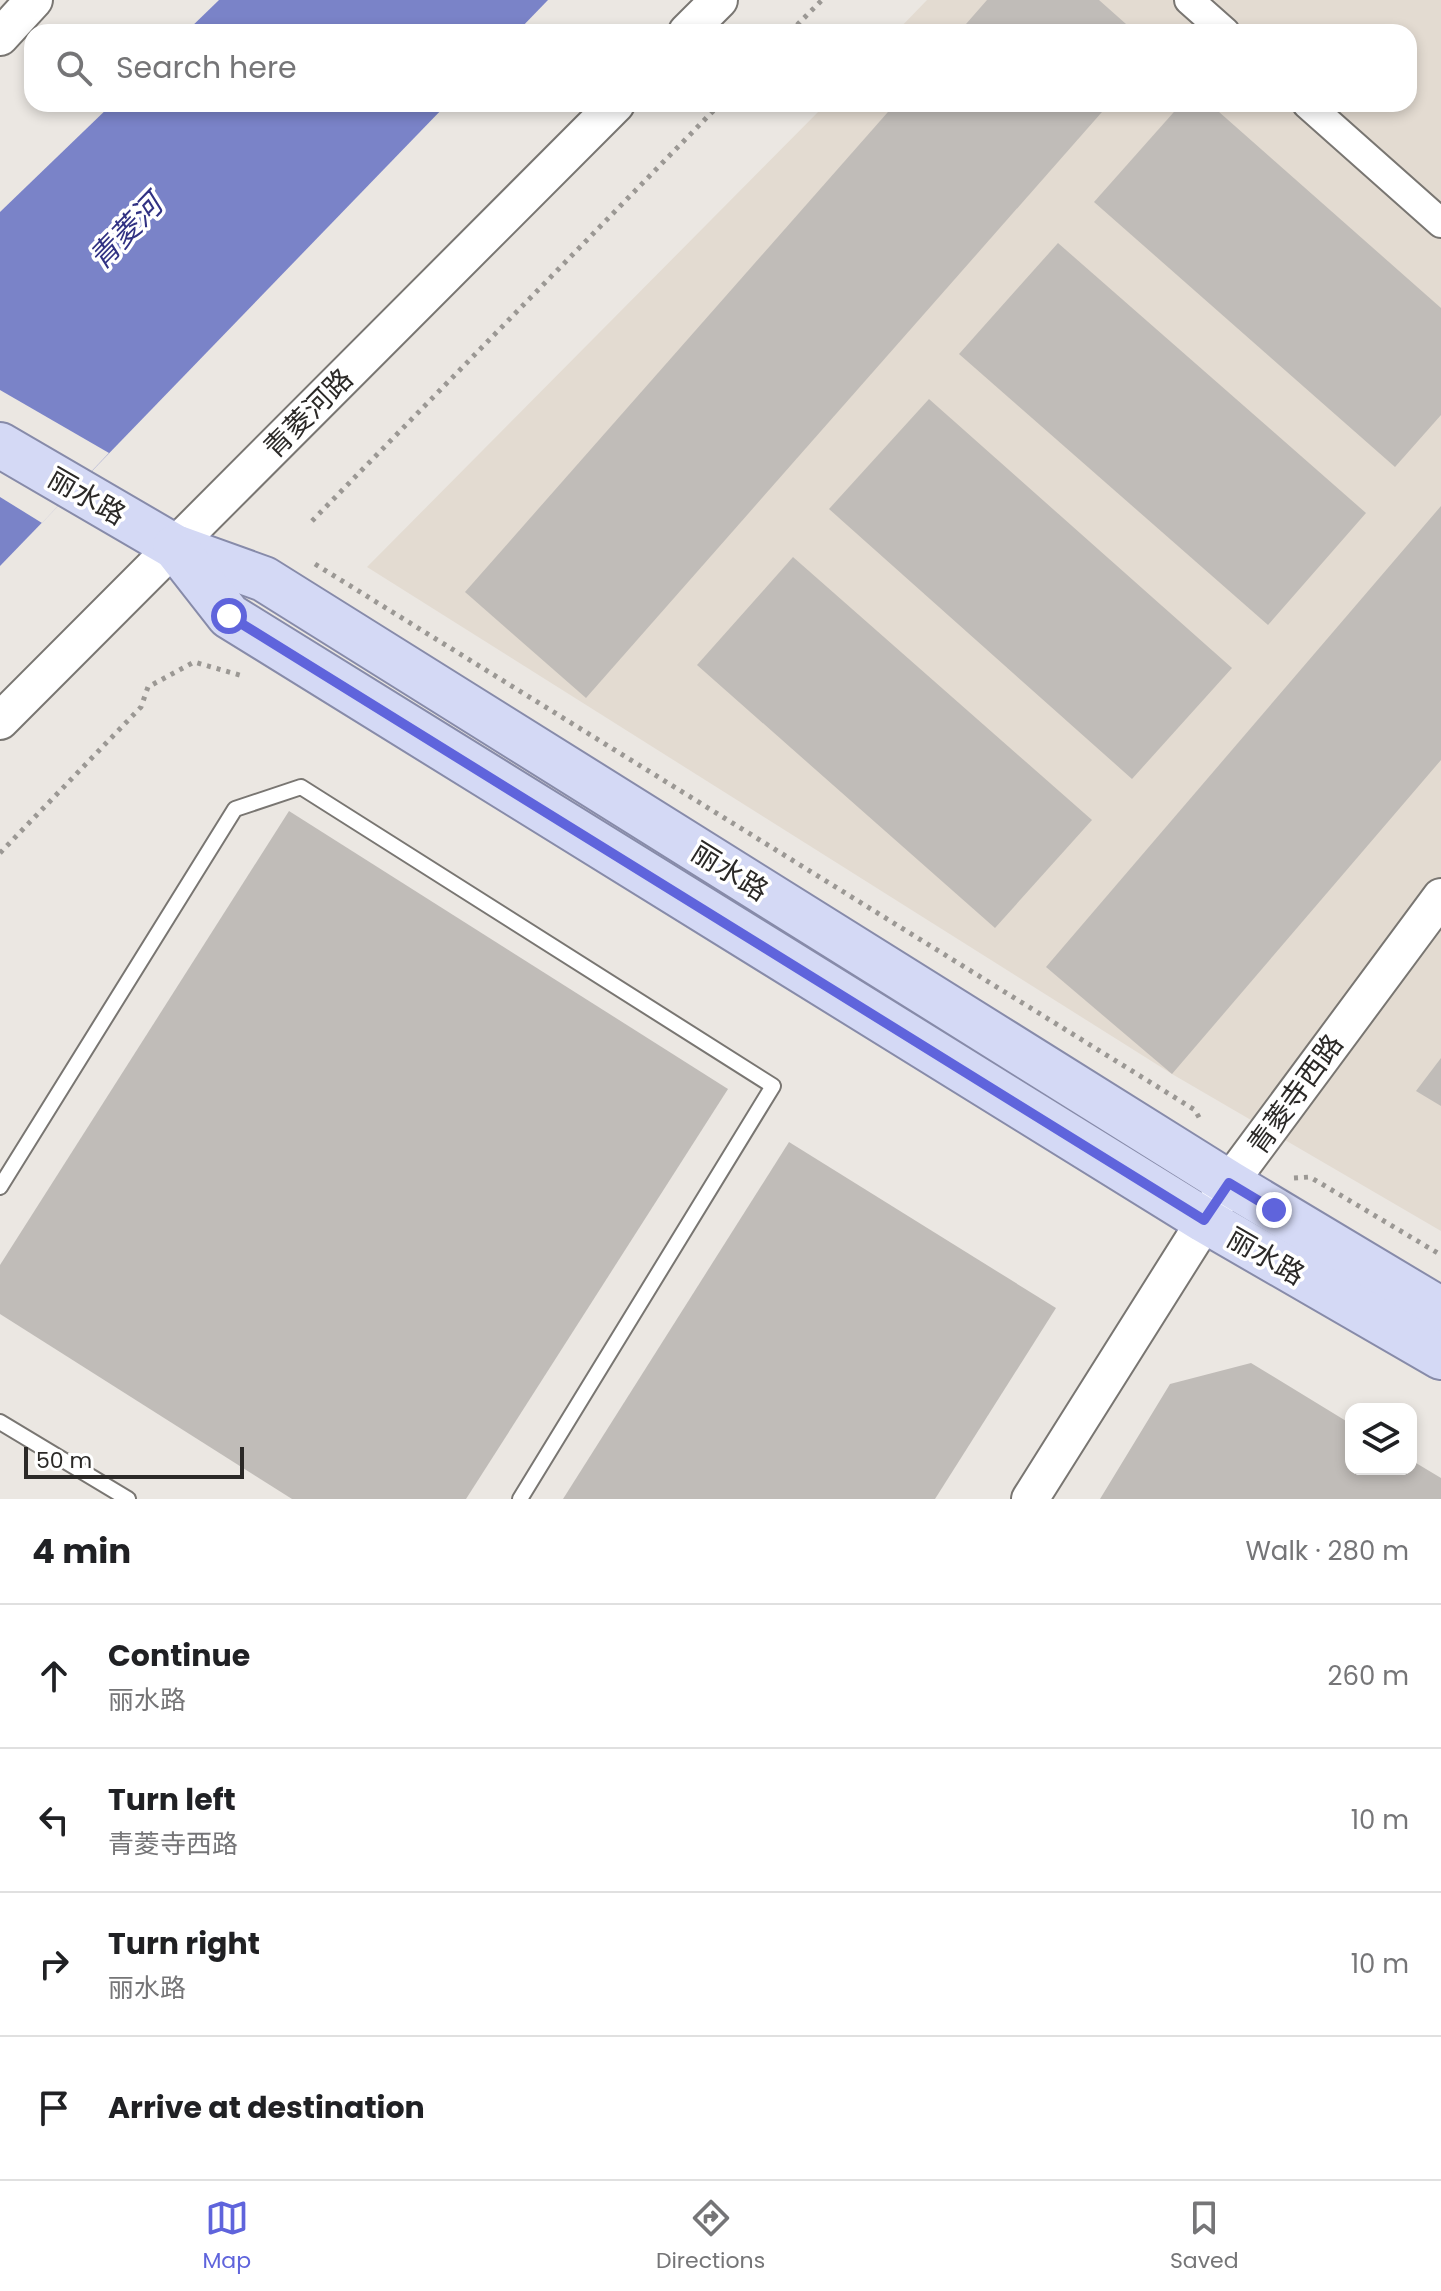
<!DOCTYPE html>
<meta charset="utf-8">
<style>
:root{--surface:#fff;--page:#f2f2f2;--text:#202124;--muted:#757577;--line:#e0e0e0;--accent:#5f64dc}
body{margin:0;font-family:Poppins,"Noto Sans SC",sans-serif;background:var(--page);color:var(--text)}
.controls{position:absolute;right:24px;bottom:24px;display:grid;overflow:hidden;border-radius:16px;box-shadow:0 4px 12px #0003}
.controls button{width:72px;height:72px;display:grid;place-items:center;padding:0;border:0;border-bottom:2px solid var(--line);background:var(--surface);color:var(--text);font:40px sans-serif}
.scale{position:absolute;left:24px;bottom:20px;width:220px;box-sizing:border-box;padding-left:8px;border:4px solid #2b2927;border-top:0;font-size:22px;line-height:28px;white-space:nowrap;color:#2b2927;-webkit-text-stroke:6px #fff;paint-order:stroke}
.stop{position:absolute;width:24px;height:24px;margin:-18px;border:6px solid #5f64dc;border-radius:50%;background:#fff}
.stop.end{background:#5f64dc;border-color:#fff;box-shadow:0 2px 8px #0008}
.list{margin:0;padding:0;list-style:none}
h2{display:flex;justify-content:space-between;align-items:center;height:104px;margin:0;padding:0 32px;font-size:34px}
h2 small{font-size:26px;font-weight:400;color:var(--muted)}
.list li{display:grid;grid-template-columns:52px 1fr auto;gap:24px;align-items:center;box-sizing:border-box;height:144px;padding:0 32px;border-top:2px solid var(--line)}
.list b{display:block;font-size:30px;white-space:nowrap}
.list p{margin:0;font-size:26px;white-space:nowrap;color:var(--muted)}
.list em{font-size:26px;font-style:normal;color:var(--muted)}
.icon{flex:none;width:44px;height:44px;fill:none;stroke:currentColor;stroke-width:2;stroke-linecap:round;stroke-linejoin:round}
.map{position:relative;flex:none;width:1441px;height:1499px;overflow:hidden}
.search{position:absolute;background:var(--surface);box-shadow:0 4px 12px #0003;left:24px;right:24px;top:24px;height:88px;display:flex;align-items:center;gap:20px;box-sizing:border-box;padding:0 28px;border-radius:24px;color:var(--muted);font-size:30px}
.sheet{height:680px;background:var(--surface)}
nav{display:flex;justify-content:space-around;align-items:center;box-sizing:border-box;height:112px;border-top:2px solid var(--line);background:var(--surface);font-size:22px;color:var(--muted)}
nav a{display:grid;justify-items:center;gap:4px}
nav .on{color:var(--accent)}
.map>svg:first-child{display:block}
.built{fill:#e3dbd1}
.water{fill:#7a83c8}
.pier{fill:#ebe7e2}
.building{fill:#c0bcb8}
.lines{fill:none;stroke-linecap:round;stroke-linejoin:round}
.service-casing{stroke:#797672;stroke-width:18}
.minor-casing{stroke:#797672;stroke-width:32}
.tertiary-casing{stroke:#797672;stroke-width:40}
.primary-casing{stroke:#878ba9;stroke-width:48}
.path{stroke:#9b9894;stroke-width:5;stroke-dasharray:4 6;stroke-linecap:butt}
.service{stroke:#fff;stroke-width:14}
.minor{stroke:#fff;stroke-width:28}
.tertiary{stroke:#fff;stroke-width:36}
.primary{stroke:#d4d9f5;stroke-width:44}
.route{stroke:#5f64dc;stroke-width:10}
.labels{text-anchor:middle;stroke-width:7;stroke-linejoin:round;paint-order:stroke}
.street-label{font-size:28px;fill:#2b2927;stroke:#fff}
.water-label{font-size:30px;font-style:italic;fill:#313283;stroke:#fff}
</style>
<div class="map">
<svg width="1441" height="1499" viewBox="0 0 1441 1499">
<rect width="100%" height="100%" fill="#ebe7e2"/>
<path class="built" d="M927,0H1441V1231L1172,1074L367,567L826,104H1409V32H896Z"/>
<g class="water">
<path d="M219,0H548L517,32H186Z"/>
<path d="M112,104H447L0,566V212Z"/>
</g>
<path class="pier" d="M0,390L109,453L42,523L0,497Z"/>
<g class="building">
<path d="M987,0H1099L1135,32H959Z"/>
<path d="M895,104H1109L586,698L465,592Z"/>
<path d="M1181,104H1210L1441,308V415L1395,467L1094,202Z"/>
<path d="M1058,243L1366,513L1268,625L959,354Z"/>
<path d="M929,399L1232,668L1132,779L829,509Z"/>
<path d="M1441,506V760L1172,1074L1046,967Z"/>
<path d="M793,557L1092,820L995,928L697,665Z"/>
<path d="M289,811L728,1089L466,1499H292L0,1314V1265Z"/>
<path d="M1441,1058V1106L1416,1091Z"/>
<path d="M789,1142L1056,1308L935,1499H563Z"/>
<path d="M1251,1363L1351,1424V1469H1411V1460L1441,1478V1499H1100L1170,1384Z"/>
</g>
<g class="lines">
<defs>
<g id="service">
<path d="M0,1187L235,809L301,787L773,1086L520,1499"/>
<path d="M0,1422L128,1499"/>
</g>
<g id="minor">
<path d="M1189,0L1225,32"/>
<path d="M1307,104L1441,223"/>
</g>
<g id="tertiary">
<path d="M687,32L719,0"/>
<path d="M0,37L34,0"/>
<path d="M0,721L616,104"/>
<path d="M1030,1499L1229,1183L1441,897"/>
</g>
<g id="primary">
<path d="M0,445L175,547L264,579L1229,1183L1441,1310"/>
<path d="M175,547L229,616L1204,1220L1441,1357"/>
</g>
</defs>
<use href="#service" class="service-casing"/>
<use href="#minor" class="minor-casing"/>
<use href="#tertiary" class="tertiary-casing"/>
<use href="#primary" class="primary-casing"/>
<g class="path">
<path d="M790,32L822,0"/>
<path d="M312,521L720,104"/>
<path d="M315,564L1195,1110L1201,1121"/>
<path d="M0,853L141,707L148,687L194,662L243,676"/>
<path d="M1294,1178L1310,1177L1441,1255"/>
</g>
<use href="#service" class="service"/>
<use href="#minor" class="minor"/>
<use href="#tertiary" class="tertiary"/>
<use href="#primary" class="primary"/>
</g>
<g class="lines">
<path class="route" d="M229,616L1204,1220L1229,1183L1274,1210"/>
</g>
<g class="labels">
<g class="street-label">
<text transform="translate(308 413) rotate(-45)" y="10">青菱河路</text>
<text transform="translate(87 496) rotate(30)" y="10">丽水路</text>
<text transform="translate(730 871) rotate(32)" y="10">丽水路</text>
<text transform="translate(1295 1094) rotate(-54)" y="10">青菱寺西路</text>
<text transform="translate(1266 1256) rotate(30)" y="10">丽水路</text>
</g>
<g class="water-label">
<text transform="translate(126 232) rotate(-46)" y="10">青菱河</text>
</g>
</g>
</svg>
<div class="controls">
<button><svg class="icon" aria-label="layers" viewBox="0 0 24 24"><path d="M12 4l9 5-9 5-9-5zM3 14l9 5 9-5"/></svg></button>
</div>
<div class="scale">50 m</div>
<div class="stop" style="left:229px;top:616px"></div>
<div class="stop end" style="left:1274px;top:1210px"></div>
<div class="search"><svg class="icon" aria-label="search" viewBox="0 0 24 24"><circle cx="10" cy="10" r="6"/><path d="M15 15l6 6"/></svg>Search here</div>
</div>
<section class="sheet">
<h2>4 min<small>Walk · 280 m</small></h2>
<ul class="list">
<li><svg class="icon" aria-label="ahead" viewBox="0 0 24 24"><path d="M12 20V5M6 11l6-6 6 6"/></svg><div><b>Continue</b><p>丽水路</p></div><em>260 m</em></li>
<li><svg class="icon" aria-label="left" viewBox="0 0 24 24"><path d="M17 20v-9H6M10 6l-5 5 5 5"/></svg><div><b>Turn left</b><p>青菱寺西路</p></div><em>10 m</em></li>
<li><svg class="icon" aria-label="right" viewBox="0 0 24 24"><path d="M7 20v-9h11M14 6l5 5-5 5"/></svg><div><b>Turn right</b><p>丽水路</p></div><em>10 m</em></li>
<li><svg class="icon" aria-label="arrive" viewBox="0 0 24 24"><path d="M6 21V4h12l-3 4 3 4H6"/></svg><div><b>Arrive at destination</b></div></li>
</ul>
</section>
<nav>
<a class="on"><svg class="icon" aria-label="map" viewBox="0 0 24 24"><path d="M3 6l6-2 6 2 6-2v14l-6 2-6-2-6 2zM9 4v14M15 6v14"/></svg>Map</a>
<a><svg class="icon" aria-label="directions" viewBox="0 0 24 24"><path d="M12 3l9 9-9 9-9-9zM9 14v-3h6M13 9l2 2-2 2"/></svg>Directions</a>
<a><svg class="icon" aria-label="saved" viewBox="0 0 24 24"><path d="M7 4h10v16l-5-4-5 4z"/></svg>Saved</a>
</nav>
